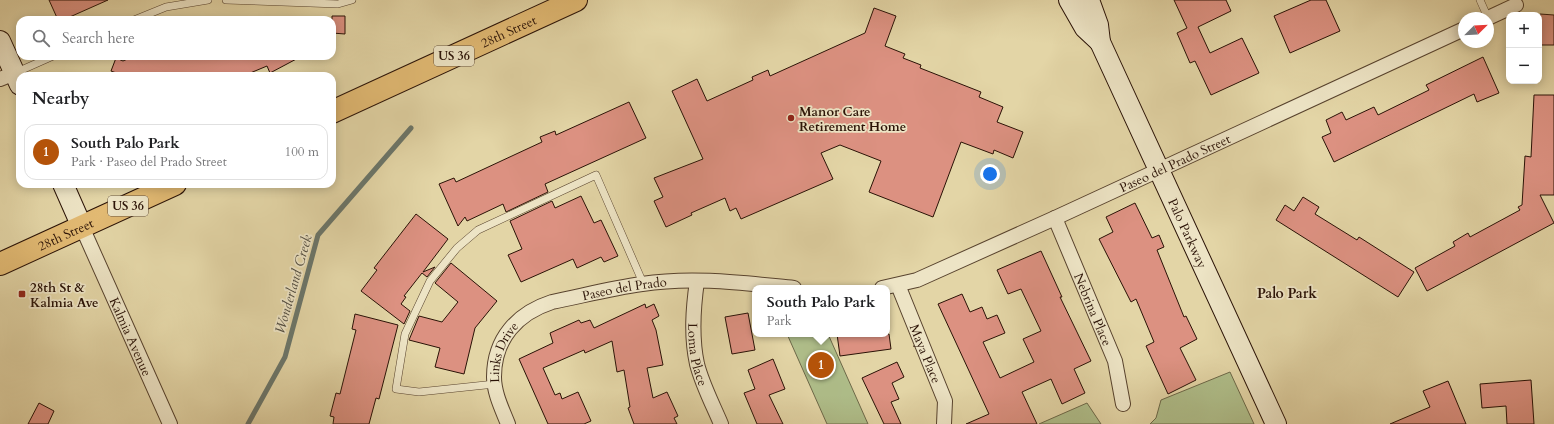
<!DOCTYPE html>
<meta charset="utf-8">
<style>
:root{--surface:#fff;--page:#f6f6f6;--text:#202124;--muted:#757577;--line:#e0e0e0;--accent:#b45309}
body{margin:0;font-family:Cardo,serif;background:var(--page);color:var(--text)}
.controls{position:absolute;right:12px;top:12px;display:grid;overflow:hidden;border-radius:8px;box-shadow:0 2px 10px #0003}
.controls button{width:36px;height:36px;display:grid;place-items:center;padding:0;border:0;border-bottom:1px solid var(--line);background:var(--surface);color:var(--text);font:20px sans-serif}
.compass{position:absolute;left:1458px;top:12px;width:36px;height:36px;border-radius:50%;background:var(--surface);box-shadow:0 2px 10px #0003;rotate:66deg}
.you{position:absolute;left:990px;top:174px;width:14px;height:14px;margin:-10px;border:3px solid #fff;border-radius:50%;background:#1a73e8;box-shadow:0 0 0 6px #1a73e833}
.badge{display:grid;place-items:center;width:26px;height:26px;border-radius:50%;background:var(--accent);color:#fff;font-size:13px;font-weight:700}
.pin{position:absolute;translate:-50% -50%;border:2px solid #fff;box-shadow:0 1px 4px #0006}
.popup{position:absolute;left:752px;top:285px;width:138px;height:52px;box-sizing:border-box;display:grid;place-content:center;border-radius:8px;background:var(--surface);filter:drop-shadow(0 1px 3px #0005);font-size:13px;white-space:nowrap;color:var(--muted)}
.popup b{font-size:15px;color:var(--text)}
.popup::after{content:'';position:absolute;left:50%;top:100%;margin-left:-8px;border:8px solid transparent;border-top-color:var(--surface)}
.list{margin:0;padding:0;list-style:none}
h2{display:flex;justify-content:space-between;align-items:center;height:52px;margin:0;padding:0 16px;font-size:17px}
h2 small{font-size:13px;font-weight:400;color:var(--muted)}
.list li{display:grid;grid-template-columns:26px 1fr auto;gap:12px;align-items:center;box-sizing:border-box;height:56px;margin:0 8px 8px;padding:0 8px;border:1px solid var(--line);border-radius:12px}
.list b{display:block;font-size:15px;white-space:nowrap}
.list p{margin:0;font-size:13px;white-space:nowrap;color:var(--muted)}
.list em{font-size:13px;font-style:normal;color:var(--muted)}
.icon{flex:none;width:22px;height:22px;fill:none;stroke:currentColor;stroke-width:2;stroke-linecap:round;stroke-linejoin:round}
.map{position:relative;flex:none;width:1554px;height:424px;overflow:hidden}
.search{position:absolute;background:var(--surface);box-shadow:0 2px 10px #0003;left:16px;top:16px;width:320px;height:44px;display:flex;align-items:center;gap:10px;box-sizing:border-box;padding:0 14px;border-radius:12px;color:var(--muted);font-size:15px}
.panel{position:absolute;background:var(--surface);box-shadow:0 2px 10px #0003;left:16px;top:72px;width:320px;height:116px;border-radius:12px}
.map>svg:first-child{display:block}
.green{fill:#afbe8a;stroke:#6c6848}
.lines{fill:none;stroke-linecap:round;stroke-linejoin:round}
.stream{stroke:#6b766a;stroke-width:5}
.building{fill:#dc9181;stroke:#2a1206}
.lane-casing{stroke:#58432e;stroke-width:8}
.street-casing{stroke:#58432e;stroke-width:16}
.secondary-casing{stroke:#2a1206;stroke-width:22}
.highway-casing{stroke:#2a1206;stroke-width:24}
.lane{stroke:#ede4c5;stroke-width:7}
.street{stroke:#ede4c5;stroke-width:14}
.secondary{stroke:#ede4c5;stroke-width:20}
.highway{stroke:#e2ba73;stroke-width:22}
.poi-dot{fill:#8f2418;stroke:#ede4c5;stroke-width:1.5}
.labels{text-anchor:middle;stroke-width:3.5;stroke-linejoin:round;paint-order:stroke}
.shield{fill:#ede4c5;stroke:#64513f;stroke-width:1}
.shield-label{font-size:12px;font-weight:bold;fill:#2a1206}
.street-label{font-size:13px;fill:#2a1206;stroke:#ede4c5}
.poi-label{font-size:13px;font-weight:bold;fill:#2a1206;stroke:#ede4c5;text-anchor:start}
.water-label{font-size:14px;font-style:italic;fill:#504c40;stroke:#ede4c5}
.neighbourhood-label{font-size:14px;font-weight:bold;fill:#2a1206;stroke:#ede4c5}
</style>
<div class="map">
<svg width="1554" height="424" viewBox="0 0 1554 424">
<rect width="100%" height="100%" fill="#e3d5a6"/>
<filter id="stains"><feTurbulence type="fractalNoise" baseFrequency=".005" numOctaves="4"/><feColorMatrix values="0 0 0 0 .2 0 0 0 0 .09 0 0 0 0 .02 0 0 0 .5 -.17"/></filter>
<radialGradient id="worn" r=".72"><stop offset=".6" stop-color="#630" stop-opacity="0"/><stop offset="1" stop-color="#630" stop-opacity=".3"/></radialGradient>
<g class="green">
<path d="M787,334H828L868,424H827Z"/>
<path d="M1230,372L1254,424H1150L1156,418L1161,400Z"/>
<path d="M1087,403L1101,424H1039Z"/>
</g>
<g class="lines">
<path class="stream" d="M248,424L285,357L318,235L411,128"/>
</g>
<g class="building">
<path d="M49,0H108L63,20H58Z"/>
<path d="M1174,0H1226L1231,11L1198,27L1210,53L1242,38L1259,73L1211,95L1195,61L1190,63L1177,33L1187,28Z"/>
<path d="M1311,0H1326L1340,31L1290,53L1274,16Z"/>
<path d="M874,8L896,16L885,46L905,54L903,58L921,65L920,68L981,92L979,97L1003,107L997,122L1023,132L1013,158L994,150L993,154L961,142L933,217L869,192L881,161L840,145L821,153L833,179L741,219L736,208L730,211L725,198L691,213L692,215L666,227L654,201L663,197L654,178L703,159L672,91L697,79L707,101L753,80L752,77L768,70L770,76L865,33Z"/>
<path d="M1540,14L1554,15V45H1539Z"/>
<path d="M332,16H345V34L332,33Z"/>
<path d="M134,56H302L270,73L267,66L243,76H120L119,74L111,71L116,58L123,61Z"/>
<path d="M1483,57L1499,93L1477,102L1474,94L1334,162L1322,137L1331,133L1326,120L1342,112L1346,120L1374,107L1378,115L1429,90L1426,85Z"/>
<path d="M1534,95H1554V195H1540L1554,223L1427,291L1415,268L1455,246L1453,242L1468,233L1470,237L1520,210L1518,207L1522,205L1525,156L1531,157Z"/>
<path d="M629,102L646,138L545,184L548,192L506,212L503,204L467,221L465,217L458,226L439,184L454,178L456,182L542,142L540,137L555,131L556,135Z"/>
<path d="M581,196L594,223L601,220L618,256L604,262L601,257L577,268L573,259L521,282L508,255L522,249L510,221L552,201L555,208Z"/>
<path d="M1303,197L1319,207L1315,214L1357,240L1359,237L1414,272L1398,297L1276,220L1285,205L1294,211Z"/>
<path d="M1135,203L1152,238L1159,235L1164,247L1157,250L1184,317L1186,316L1197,339L1180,348L1196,380L1168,394L1146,346L1154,342L1136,299L1131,302L1099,239L1113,232L1106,217Z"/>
<path d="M416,214L448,239L423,272L435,267L427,277L422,273L404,296L406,297L401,304L410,311L404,324L361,291L377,270L374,268Z"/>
<path d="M1041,251L1062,297H1060L1091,361L1074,369L1085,393L1062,404L1051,379L1022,392L1037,424H966L989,414L938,304L962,294L970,312L982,307L987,319L997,315L1005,333L983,342L1000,378L1034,362L1023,339L1041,331L1021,289L1008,294L997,270Z"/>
<path d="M451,263L497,301L475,328L464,374L435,367L440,348L409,340L419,316L442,322L458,302L435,283Z"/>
<path d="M645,304L646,308L654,304L659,316L652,320L656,330L663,365L647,368L653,398L667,392L678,416L674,418L677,424H634L628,408L630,407L624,370L617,372L612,341L585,353L584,350L543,368L555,395L560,393L562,399L578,392L591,421L584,424H548L519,359L553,343L550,333L579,320L581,323L590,320L594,328Z"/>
<path d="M748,313L755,350L732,354L725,317Z"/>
<path d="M355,314L398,325L379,399L376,398L369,424H333L334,417L330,416L336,393L340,394L356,330L352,329Z"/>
<path d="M837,334H889L891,349L840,356Z"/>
<path d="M773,359L785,389L769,395L783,424H757L744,393L755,389L748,370Z"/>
<path d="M897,362L904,377L892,383L899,399L891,402L901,424H884L862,378Z"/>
<path d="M1531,380L1534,424H1507L1506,406L1482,408L1480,384Z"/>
<path d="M1448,381L1466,424H1390L1430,407L1423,391Z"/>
<path d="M39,403L54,411L48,424H28Z"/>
</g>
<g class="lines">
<defs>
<g id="lane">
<path d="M226,0L338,4L352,0"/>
<path d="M1480,0L1488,18"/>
<path d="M134,20L166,7L208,0"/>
<path d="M17,72L53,56"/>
<path d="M495,384L419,392L396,389L405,334L430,281L457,248L478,230L596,175L643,283"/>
</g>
<g id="street">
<path d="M1488,18L1516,5"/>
<path d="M0,79L15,73"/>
<path id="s1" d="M1055,218L1115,361L1123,404"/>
<path id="s2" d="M82,227L170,424"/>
<path id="s3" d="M697,281C693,309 691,336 697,364C702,384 713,405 721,424"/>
<path id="s4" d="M898,285L945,401L944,424"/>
<path id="s5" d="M882,288L917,280L1055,218L1464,29"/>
<path id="s6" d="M508,424C502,409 494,393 494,377C494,338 518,313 552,302C582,296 612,288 642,284C692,276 744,283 794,288"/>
</g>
<g id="secondary">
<path d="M1069,0L1085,28L1100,42"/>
<path id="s7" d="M1089,0L1098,25L1100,42L1276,424"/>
<path d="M0,41L20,85"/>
<path d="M63,184L82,227"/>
</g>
<g id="highway">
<path id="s8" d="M332,112L576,0"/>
<path id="s9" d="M0,264L175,184"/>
</g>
</defs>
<use href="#lane" class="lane-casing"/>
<use href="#street" class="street-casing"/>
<use href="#secondary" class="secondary-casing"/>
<use href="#highway" class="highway-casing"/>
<use href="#lane" class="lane"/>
<use href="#street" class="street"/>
<use href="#secondary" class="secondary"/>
<use href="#highway" class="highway"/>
</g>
<g class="poi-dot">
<circle cx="791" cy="118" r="4"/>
<rect x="18" y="290" width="8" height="8" rx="2"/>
</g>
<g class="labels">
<g class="shield">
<rect x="434" y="46" width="40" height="20" rx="3"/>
<rect x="108" y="196" width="40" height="20" rx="3"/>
</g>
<g class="shield-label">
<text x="454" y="60">US 36</text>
<text x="128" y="210">US 36</text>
</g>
<g class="street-label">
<text dy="5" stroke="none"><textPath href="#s8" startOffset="194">28th Street</textPath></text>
<text dy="5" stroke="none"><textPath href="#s5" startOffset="319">Paseo del Prado Street</textPath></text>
<text dy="5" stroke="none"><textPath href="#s7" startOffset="254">Palo Parkway</textPath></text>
<text dy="5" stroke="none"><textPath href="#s9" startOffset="72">28th Street</textPath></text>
<text dy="5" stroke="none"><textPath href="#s6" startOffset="225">Paseo del Prado</textPath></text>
<text dy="5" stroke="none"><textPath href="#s1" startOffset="99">Nebrina Place</textPath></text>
<text dy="5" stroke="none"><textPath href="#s2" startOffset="120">Kalmia Avenue</textPath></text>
<text dy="5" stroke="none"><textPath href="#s4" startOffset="74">Maya Place</textPath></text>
<text dy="5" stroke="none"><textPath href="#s6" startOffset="76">Links Drive</textPath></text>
<text dy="5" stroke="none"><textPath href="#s3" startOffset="74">Loma Place</textPath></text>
</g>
<g class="poi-label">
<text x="799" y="116">Manor Care<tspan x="799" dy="15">Retirement Home</tspan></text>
<text x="30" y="292">28th St &amp;<tspan x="30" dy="15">Kalmia Ave</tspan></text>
</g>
<g class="water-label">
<text transform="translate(293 284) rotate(-74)" y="5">Wonderland Creek</text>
</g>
<g class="neighbourhood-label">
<text x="1287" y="298">Palo Park</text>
</g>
</g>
<rect width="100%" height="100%" filter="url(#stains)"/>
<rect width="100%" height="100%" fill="url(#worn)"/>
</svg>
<div class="controls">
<button>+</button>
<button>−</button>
</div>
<svg class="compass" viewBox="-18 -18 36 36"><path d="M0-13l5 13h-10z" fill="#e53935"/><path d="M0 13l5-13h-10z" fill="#757577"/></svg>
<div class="you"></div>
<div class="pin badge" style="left:821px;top:365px">1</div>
<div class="popup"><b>South Palo Park</b>Park</div>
<div class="search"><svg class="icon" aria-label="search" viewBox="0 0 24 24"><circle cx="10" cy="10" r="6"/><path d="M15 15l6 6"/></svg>Search here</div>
<section class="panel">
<h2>Nearby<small></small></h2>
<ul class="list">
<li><span class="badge">1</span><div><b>South Palo Park</b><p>Park · Paseo del Prado Street</p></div><em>100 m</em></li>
</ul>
</section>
</div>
